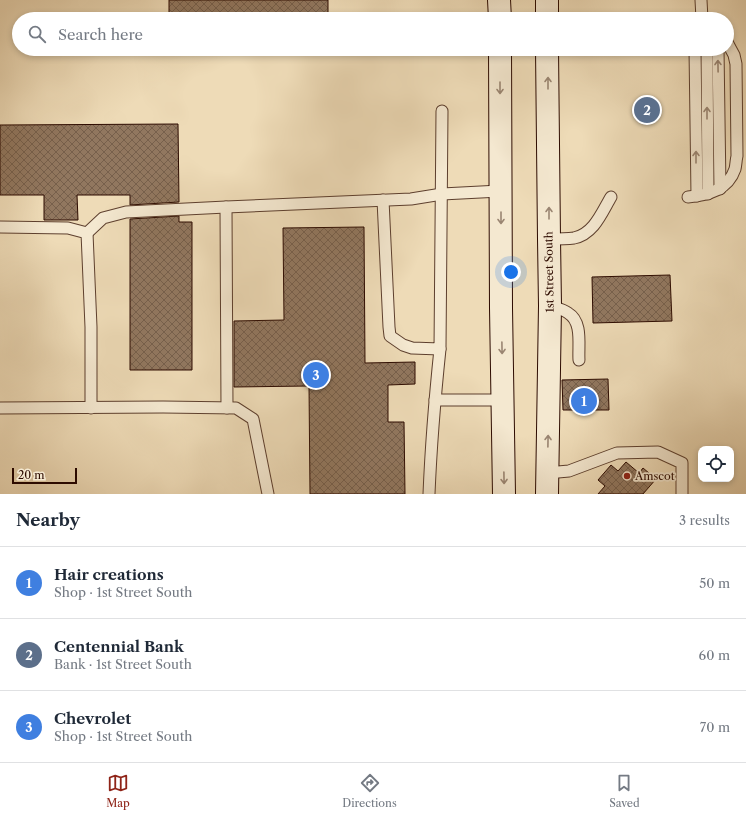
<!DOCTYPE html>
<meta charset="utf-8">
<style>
:root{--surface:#fff;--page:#f2f2f3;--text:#1f2937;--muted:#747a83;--line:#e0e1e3;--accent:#8f2418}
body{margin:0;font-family:"Libre Caslon Text",serif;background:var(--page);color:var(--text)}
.controls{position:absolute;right:12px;bottom:12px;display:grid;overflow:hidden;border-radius:8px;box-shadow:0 2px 6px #0003}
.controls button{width:36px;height:36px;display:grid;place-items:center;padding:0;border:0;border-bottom:1px solid var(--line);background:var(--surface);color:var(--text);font:20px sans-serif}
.scale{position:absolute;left:12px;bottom:10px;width:65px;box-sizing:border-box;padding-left:4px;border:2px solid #2d0b00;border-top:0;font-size:11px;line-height:14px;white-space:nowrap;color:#2d0b00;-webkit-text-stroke:3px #f4e8d0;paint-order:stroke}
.you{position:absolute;left:511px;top:272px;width:14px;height:14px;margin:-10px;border:3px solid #fff;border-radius:50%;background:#1a73e8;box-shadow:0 0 0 6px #1a73e833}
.badge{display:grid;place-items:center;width:26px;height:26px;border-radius:50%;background:var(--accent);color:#fff;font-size:13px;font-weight:700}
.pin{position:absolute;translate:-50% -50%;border:2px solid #fff;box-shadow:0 1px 4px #0006}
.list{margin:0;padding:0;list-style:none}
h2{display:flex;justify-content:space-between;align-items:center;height:52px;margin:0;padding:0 16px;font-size:17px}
h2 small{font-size:13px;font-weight:400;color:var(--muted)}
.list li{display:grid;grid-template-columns:26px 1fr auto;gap:12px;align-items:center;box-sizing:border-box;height:72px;padding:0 16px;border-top:1px solid var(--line)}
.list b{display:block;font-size:15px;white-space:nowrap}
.list p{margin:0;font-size:13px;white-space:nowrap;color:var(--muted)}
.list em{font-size:13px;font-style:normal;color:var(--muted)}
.icon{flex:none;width:22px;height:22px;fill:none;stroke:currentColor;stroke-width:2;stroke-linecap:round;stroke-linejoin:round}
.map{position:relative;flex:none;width:746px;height:494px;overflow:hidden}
.search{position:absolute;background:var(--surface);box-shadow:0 2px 6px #0003;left:12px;right:12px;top:12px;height:44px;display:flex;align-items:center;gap:10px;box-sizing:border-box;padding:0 14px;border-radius:22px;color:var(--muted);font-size:15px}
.sheet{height:268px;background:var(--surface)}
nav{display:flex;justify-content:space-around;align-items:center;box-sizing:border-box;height:56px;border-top:1px solid var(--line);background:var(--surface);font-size:11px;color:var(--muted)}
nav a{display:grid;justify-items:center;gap:2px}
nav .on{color:var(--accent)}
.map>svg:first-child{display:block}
.building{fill:url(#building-cross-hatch);stroke:#2d0b00}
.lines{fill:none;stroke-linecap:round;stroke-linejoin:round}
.service-casing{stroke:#5d3f2e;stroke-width:13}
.secondary-casing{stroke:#2d0b00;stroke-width:24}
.service{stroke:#f4e8d0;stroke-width:11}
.secondary{stroke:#f4e8d0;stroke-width:22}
.oneway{stroke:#9a8572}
.poi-dot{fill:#8f2418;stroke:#f4e8d0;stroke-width:1.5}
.labels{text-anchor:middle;stroke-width:3.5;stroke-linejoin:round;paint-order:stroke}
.street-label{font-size:11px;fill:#2d0b00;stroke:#f4e8d0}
.poi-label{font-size:11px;fill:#2d0b00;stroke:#f4e8d0;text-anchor:start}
</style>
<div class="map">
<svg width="746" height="494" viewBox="0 0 746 494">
<defs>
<pattern id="building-cross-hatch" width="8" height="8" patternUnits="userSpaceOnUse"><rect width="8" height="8" fill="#91775f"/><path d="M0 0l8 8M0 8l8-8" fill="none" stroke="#77604c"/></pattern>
</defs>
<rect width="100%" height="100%" fill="#eedbb7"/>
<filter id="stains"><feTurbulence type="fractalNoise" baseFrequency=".005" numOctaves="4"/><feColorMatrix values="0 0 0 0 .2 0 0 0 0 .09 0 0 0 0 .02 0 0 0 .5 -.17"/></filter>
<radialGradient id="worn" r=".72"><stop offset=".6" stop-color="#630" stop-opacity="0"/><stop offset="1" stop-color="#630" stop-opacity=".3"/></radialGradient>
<g class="building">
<rect x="169" y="0" width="159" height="18"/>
<rect x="370" y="13" width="57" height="6"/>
<rect x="370" y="49" width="57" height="1"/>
<path d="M178,124L179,202L130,205V195H77L78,220H44V195H0V125Z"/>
<path d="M179,216V222H192V370H130V219Z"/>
<path d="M364,227L365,363L415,362V384L388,385V422H404L405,494H310L309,386L234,387V321L284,320L283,228Z"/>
<path d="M670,275L672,321L593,323L592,277Z"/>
<path d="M608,379L609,410H563L562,380Z"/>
<path d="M626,462L639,473L643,468L656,479L643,494H598L605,486L598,480L611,465L618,471Z"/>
</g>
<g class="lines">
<defs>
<g id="service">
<path d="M701,0L702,19"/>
<path d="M695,49L697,196"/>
<path d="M707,49L708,194"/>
<path d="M718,49L720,189"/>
<path d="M688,197C708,195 728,190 735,169C736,165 736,160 737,156L736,64L734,55L727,42"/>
<path d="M383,200L389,327L390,336L403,345L412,348L440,349L442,111"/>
<path d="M226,207L227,408"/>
<path d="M0,227L68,228L87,233L91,327V408"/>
<path d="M87,233L103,218L126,212L226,207L411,199L442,194L500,191"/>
<path d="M549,239C557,239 566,239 574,238C594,234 602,212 611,197"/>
<path d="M550,306C556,308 563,309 568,313C583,322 578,345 579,360"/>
<path d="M435,400H502"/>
<path d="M0,408L163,407L236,408L253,419L268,494"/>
<path d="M547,473L569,471L617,453L658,452L682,463V494"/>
<path d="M429,494C431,445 435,397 440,349"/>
</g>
<g id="secondary">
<path d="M499,0L500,19"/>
<path d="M547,0V19"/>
<path d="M500,49L501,308L504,494"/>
<path d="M547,494L550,306L549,239L547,49"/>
</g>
</defs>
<use href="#service" class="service-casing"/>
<use href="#secondary" class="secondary-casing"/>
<use href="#service" class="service"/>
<use href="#secondary" class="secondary"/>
</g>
<defs><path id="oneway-shaft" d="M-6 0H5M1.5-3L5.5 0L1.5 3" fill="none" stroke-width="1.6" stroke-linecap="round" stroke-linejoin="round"/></defs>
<g class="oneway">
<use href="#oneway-shaft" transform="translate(718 66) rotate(-91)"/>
<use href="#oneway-shaft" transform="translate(548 83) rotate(-90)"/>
<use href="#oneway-shaft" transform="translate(500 88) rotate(90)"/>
<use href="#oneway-shaft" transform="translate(707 113) rotate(-90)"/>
<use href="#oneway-shaft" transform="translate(696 157) rotate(-90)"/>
<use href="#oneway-shaft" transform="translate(549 213) rotate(-90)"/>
<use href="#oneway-shaft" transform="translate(501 218) rotate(90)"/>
<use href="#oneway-shaft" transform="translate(502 348) rotate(89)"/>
<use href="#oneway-shaft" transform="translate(548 441) rotate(-89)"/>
<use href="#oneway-shaft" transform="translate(504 478) rotate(89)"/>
</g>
<circle class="poi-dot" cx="627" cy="476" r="4"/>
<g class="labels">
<g class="street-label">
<text transform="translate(549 272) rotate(-91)" y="4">1st Street South</text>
</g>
<g class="poi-label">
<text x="635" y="480">Amscot</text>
</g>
</g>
<rect width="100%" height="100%" filter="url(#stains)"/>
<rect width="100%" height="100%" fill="url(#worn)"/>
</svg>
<div class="controls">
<button><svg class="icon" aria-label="locate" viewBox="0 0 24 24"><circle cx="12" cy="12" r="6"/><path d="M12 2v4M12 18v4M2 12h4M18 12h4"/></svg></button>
</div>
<div class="scale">20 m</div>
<div class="you"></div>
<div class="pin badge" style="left:584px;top:401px;background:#3f7fe0">1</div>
<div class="pin badge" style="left:647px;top:110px;background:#5c6f8a">2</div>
<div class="pin badge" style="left:316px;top:375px;background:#3f7fe0">3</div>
<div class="search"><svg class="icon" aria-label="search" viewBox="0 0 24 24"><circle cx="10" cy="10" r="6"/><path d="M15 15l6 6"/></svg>Search here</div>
</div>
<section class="sheet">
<h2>Nearby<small>3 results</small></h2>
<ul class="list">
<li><span class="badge" style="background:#3f7fe0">1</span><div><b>Hair creations</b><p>Shop · 1st Street South</p></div><em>50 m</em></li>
<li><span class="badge" style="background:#5c6f8a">2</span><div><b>Centennial Bank</b><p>Bank · 1st Street South</p></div><em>60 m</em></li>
<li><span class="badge" style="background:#3f7fe0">3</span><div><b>Chevrolet</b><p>Shop · 1st Street South</p></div><em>70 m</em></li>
</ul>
</section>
<nav>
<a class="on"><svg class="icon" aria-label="map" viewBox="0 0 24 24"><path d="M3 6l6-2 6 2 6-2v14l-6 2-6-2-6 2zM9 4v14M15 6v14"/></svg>Map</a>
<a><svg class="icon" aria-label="directions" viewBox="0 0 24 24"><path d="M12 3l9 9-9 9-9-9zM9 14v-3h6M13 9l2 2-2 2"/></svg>Directions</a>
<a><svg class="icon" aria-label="saved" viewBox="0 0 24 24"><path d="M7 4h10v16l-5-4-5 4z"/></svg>Saved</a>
</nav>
